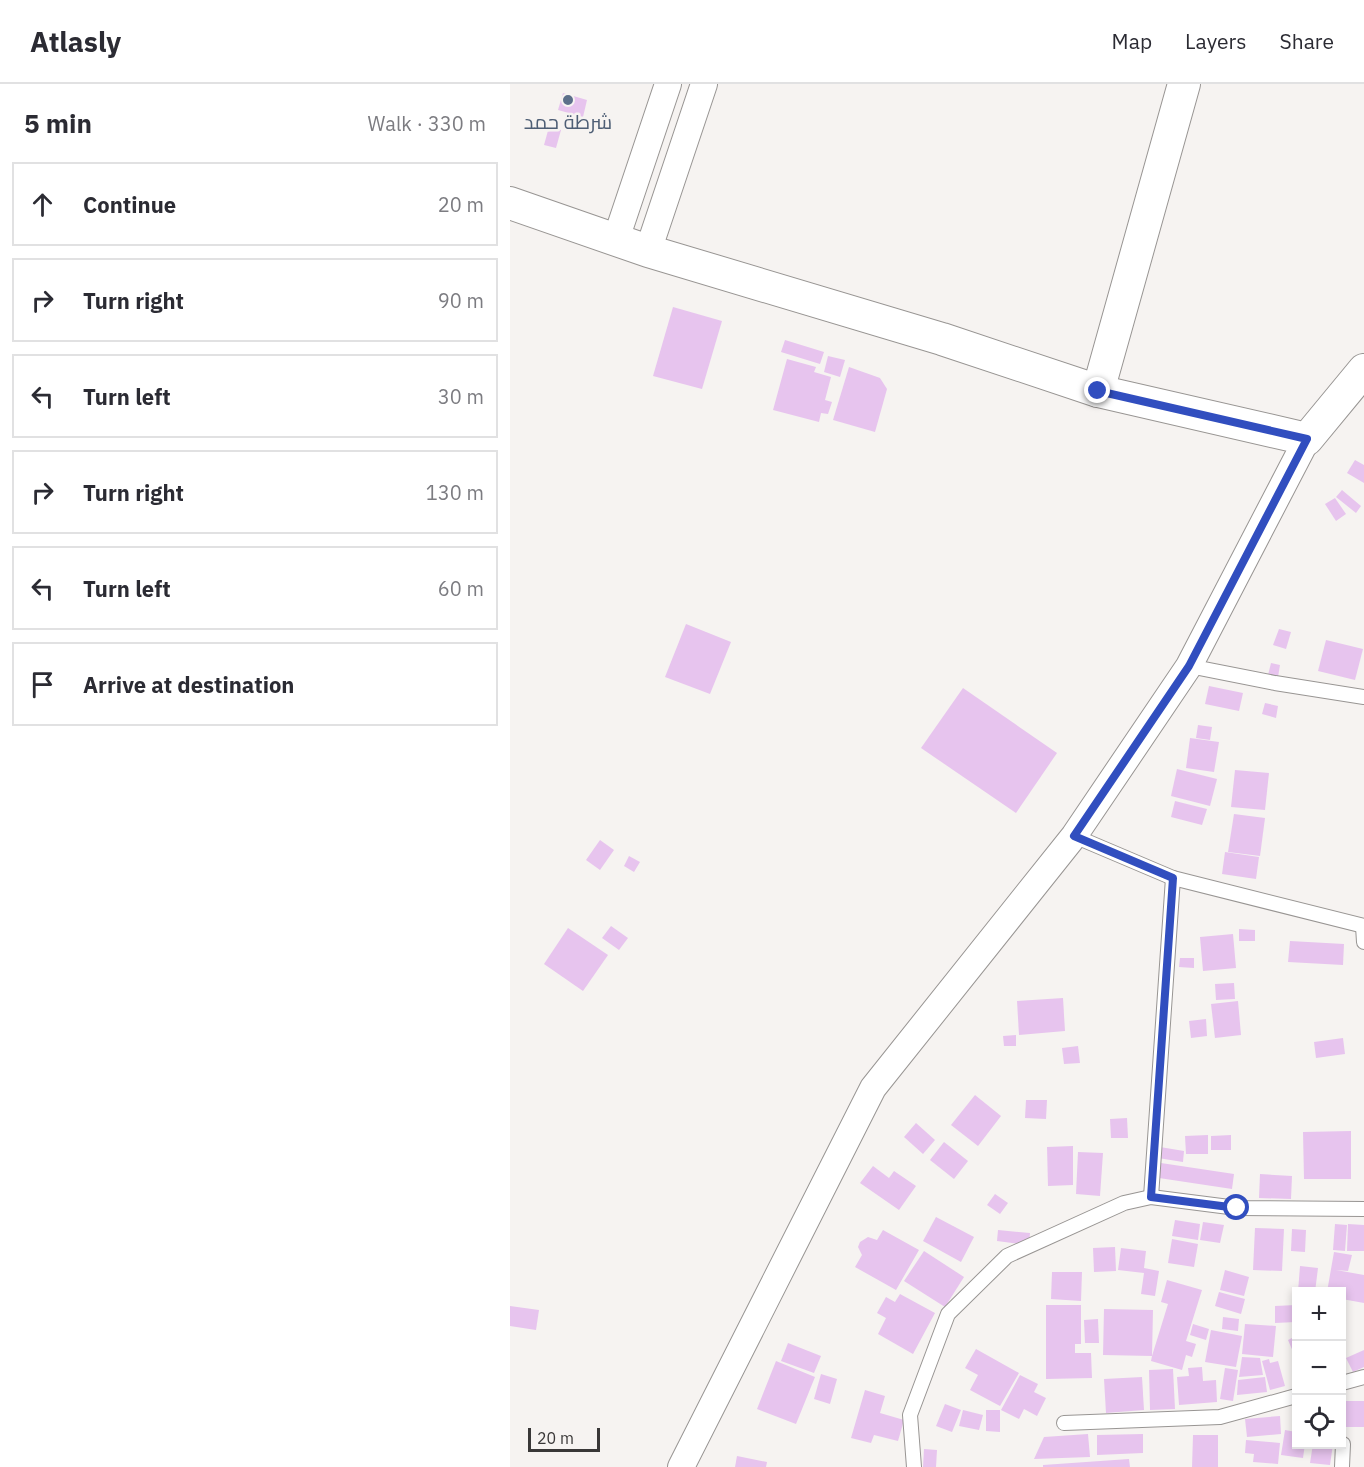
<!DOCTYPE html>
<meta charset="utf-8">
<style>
:root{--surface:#fff;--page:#f7f7f7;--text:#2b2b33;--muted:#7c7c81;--line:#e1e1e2}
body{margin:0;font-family:"IBM Plex Sans",Cairo,sans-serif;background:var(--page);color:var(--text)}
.controls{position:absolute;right:18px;bottom:18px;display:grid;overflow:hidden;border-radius:0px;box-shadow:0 3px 9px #0003}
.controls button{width:54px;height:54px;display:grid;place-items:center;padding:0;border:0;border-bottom:2px solid var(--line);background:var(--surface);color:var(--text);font:30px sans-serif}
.scale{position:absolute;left:18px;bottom:15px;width:72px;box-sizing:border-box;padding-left:6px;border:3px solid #393737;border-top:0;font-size:16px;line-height:21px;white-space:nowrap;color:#393737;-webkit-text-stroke:4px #f6f3f1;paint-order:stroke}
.stop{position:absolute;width:18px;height:18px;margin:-14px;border:4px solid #314ebf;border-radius:50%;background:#fff}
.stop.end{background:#314ebf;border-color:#fff;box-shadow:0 2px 6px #0008}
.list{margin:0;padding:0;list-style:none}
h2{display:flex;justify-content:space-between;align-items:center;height:78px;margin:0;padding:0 24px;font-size:26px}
h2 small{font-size:20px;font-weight:400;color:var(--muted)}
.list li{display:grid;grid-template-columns:39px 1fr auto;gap:18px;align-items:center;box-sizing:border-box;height:84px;margin:0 12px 12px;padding:0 12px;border:2px solid var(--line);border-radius:0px}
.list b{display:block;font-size:22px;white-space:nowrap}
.list em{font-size:20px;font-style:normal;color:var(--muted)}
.icon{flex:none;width:33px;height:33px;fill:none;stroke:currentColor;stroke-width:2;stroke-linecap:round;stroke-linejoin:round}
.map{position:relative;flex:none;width:854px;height:1383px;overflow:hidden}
header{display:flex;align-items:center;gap:36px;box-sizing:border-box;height:84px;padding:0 30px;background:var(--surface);border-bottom:2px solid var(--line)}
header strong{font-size:28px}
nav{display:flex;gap:33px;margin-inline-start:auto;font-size:21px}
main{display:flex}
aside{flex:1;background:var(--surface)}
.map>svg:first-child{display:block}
.building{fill:#e7c4ee}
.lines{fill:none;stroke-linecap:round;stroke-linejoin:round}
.service-casing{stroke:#989593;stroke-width:16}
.minor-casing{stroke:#989593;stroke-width:28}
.tertiary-casing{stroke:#989593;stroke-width:34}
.service{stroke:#fff;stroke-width:14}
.minor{stroke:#fff;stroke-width:26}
.tertiary{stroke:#fff;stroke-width:32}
.route{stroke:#314ebf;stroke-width:8}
.service-dot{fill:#5c6f8a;stroke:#f6f3f1;stroke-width:2}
.labels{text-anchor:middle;stroke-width:5;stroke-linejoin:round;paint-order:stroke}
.service-label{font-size:20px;fill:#4e5e75;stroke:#f6f3f1}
</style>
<header>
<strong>Atlasly</strong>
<nav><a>Map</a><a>Layers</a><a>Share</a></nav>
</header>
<main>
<aside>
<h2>5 min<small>Walk · 330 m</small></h2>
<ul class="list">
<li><svg class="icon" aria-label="ahead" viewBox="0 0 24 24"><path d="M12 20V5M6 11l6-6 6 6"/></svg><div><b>Continue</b></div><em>20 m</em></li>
<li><svg class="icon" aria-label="right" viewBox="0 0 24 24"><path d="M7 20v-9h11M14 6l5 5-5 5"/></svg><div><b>Turn right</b></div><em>90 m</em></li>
<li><svg class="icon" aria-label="left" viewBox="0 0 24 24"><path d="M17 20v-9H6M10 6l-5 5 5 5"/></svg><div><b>Turn left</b></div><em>30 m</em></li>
<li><svg class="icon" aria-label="right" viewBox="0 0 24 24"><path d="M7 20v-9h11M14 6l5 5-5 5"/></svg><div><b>Turn right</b></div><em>130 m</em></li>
<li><svg class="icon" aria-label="left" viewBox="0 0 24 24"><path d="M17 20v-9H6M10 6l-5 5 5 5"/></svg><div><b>Turn left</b></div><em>60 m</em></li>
<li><svg class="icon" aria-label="arrive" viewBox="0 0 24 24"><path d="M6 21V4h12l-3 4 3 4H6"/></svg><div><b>Arrive at destination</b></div></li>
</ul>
</aside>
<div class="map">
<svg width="854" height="1383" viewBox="0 0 854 1383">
<rect width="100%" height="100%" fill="#f6f3f1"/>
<g class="building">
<path d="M53,9L77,16L73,33L48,26Z"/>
<path d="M39,43L51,46L46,64L34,61Z"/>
<path d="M163,223L212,237L192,305L143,292Z"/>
<path d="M275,256L314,268L310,280L271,268Z"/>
<path d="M318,272L335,276L330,293L314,288Z"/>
<path d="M277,275L306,283L304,288L321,293L315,316L322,318L318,330L311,329L309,338L263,326Z"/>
<path d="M339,283L370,294L377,305L365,348L323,336Z"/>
<path d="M845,376L854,381V399L837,389Z"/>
<path d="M832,406L851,422L846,429L826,413Z"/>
<path d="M825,414L836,430L826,437L815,420Z"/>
<path d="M176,540L221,558L200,610L155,593Z"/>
<path d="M769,545L781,548L776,565L763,561Z"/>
<path d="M816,556L853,565L845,596L808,587Z"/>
<path d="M761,579L770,581L768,593L758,591Z"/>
<path d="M699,602L733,609L729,627L695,620Z"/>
<path d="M453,604L547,669L506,729L411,664Z"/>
<path d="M755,619L768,622L766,634L752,630Z"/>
<path d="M688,641L702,643L700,656L686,654Z"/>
<path d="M680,654L709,658L704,688L676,684Z"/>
<path d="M667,685L707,695L700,722L661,712Z"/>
<path d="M725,686L759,689L755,726L721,723Z"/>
<path d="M665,717L697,725L692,741L661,733Z"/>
<path d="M724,730L755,734L750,772L718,768Z"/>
<path d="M90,756L104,766L90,786L76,776Z"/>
<path d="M715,768L749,773L746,795L712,790Z"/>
<path d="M119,772L130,778L124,788L114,782Z"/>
<path d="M101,842L118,854L109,866L92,854Z"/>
<path d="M58,844L98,871L73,907L34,880Z"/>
<path d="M729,845L745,846V857H729Z"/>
<path d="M723,850L726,884L693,887L690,853Z"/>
<path d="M780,857L834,860L833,881L778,878Z"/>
<path d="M670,874H684V884L669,883Z"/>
<path d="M724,899L725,915L706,916L705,900Z"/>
<path d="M553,914L555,947L509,951L507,917Z"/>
<path d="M728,917L731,951L705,954L701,920Z"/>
<path d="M696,935L697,952L681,954L679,937Z"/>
<path d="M506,951V962H494L493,952Z"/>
<path d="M833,954L835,970L806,974L804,958Z"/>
<path d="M568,962L570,979L554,980L552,964Z"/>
<path d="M465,1011L491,1032L468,1062L441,1041Z"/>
<path d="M516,1016H537L536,1035L515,1034Z"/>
<path d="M617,1034L618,1054H601L600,1035Z"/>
<path d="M406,1039L425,1056L413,1070L394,1053Z"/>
<path d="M841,1047V1095H794L793,1048Z"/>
<path d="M698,1051V1070H676L675,1052Z"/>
<path d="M721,1051V1066H701V1052Z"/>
<path d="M434,1058L458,1077L444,1095L420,1076Z"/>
<path d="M563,1062V1101L538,1102L537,1063Z"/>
<path d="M650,1063L674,1067L673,1078L648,1074Z"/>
<path d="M568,1068L593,1069L590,1112L566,1110Z"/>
<path d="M651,1079L724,1090L722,1105L649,1094Z"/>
<path d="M363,1082L379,1094L384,1087L406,1102L389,1126L350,1099Z"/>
<path d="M750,1090L782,1092L781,1115L749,1114Z"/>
<path d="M485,1110L498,1119L490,1130L477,1121Z"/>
<path d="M426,1133L464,1153L451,1178L413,1157Z"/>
<path d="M665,1136L690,1140L688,1156L662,1152Z"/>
<path d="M693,1138L714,1141L710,1159L690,1156Z"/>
<path d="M825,1140L837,1141L835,1167L823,1166Z"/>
<path d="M838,1140L854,1141V1167H837Z"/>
<path d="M745,1144L774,1145L772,1187L743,1186Z"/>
<path d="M782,1145L796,1146L795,1168L781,1167Z"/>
<path d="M373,1146L409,1166L386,1206L345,1183L352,1171L348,1163L350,1158L358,1153L367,1156Z"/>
<path d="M488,1146L520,1149L519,1161L487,1157Z"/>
<path d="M662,1155L688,1160L684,1183L658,1179Z"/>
<path d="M605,1163L606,1187L584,1188L583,1164Z"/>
<path d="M611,1164L636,1167L634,1184L649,1187L645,1212L631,1210L634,1189L608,1186Z"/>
<path d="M414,1167L454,1193L435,1223L394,1197Z"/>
<path d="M824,1168L842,1171L838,1187L826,1186L854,1191V1219L832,1215V1208H817Z"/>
<path d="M790,1182L808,1184L805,1208H788Z"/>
<path d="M715,1186L739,1193L734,1212L710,1206Z"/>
<path d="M542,1188H572L571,1217L541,1215Z"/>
<path d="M657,1196L692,1206L676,1257L686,1260L682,1273L676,1271L672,1286L641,1277L642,1272L593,1271L594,1225L643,1226L642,1272L658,1220L651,1218Z"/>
<path d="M709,1208L735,1215L731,1230L705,1222Z"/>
<path d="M390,1210L425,1229L403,1270L368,1250L376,1234L367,1229L376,1213L385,1218Z"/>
<path d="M536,1221H571V1260H565V1269H581L582,1294L536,1295Z"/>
<path d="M786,1221V1238L765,1239V1222Z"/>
<path d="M0,1222L29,1226L26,1246L0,1242Z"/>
<path d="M713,1233L729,1235L728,1247L712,1245Z"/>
<path d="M588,1235L589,1259H575L574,1236Z"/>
<path d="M683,1240L699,1245L696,1256L680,1251Z"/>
<path d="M735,1240L766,1242L763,1273L732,1270Z"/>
<path d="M701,1246L732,1252L726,1283L695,1278Z"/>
<path d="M786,1252V1269L784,1270L778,1256Z"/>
<path d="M278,1259L311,1272L304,1289L271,1277Z"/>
<path d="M466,1265L509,1289L490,1322L460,1306L468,1291L455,1284Z"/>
<path d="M854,1266V1283L843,1288L836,1274Z"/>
<path d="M732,1273L750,1274L753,1291L729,1293Z"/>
<path d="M759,1275L760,1279L768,1277L775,1302L760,1306L752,1277Z"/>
<path d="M266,1277L305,1293L286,1340L247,1325Z"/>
<path d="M692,1283L693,1297L706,1296L707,1318L669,1321L667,1293L679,1292L678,1284Z"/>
<path d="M715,1284L728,1286L723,1317L710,1315Z"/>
<path d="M663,1285L665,1325L640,1326L639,1286Z"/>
<path d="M311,1290L327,1295L320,1320L304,1315Z"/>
<path d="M510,1291L528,1300L524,1308L536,1314L527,1332L514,1325L509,1335L491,1326Z"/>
<path d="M632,1293L634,1326L596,1329L594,1295Z"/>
<path d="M755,1293L757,1308L727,1311L728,1296Z"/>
<path d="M355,1306L375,1312L370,1329L394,1336L388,1357L364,1351L361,1359L341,1354Z"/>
<rect x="832" y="1317" width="22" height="26"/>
<path d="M435,1320L451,1326L442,1348L426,1342Z"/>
<path d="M453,1326L473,1331L469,1346L449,1342Z"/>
<path d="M476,1326H490V1348L476,1347Z"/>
<path d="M770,1332L771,1350L737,1353L735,1335Z"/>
<path d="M775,1346L786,1348V1360H795L793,1374L771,1371Z"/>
<path d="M578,1350L580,1373L524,1375L534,1353Z"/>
<path d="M633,1350V1369L587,1371V1351Z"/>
<path d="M683,1351H708V1383H682Z"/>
<path d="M736,1356L770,1359L768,1380L743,1378L744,1370L735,1369Z"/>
<path d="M803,1360H823L820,1381L800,1379Z"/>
<path d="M414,1365L427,1366L426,1383H413Z"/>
<path d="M227,1372L257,1378L256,1383H225Z"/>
<path d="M619,1375L620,1383H533V1381Z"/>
</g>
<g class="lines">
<defs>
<g id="service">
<path d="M679,582L765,599L854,613"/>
<path d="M564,752L663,794L854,842"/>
<path d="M853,842L854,858"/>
<path d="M641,1113L663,794"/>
<path d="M832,1299L854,1293"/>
<path d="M554,1339L710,1333L786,1312"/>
<path d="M404,1383L400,1331L438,1230L497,1172L614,1119L641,1113L727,1124L854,1125"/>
<path d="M832,1383L833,1360"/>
</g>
<g id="minor">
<path d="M106,155L158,0"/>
<path d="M138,167L194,0"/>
<path d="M171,1383L363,1004L564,752L679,582L797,355"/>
</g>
<g id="tertiary">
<path d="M0,119L138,167L432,255L588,307L797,355L854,286"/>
<path d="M588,307L674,0"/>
</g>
</defs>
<use href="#service" class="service-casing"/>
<use href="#minor" class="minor-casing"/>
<use href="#tertiary" class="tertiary-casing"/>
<use href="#service" class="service"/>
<use href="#minor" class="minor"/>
<use href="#tertiary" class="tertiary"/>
</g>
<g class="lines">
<path class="route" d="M588,307L797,355L679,582L564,752L663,794L641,1113L727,1124"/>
</g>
<circle class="service-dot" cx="58" cy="16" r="6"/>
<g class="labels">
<g class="service-label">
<text x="58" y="45">شرطة حمد</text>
</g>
</g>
</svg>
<div class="controls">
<button>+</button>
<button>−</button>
<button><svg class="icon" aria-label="locate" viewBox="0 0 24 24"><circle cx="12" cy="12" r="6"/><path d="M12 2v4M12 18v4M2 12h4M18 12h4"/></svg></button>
</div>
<div class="scale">20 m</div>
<div class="stop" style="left:727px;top:1124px"></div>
<div class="stop end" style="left:588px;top:307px"></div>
</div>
</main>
